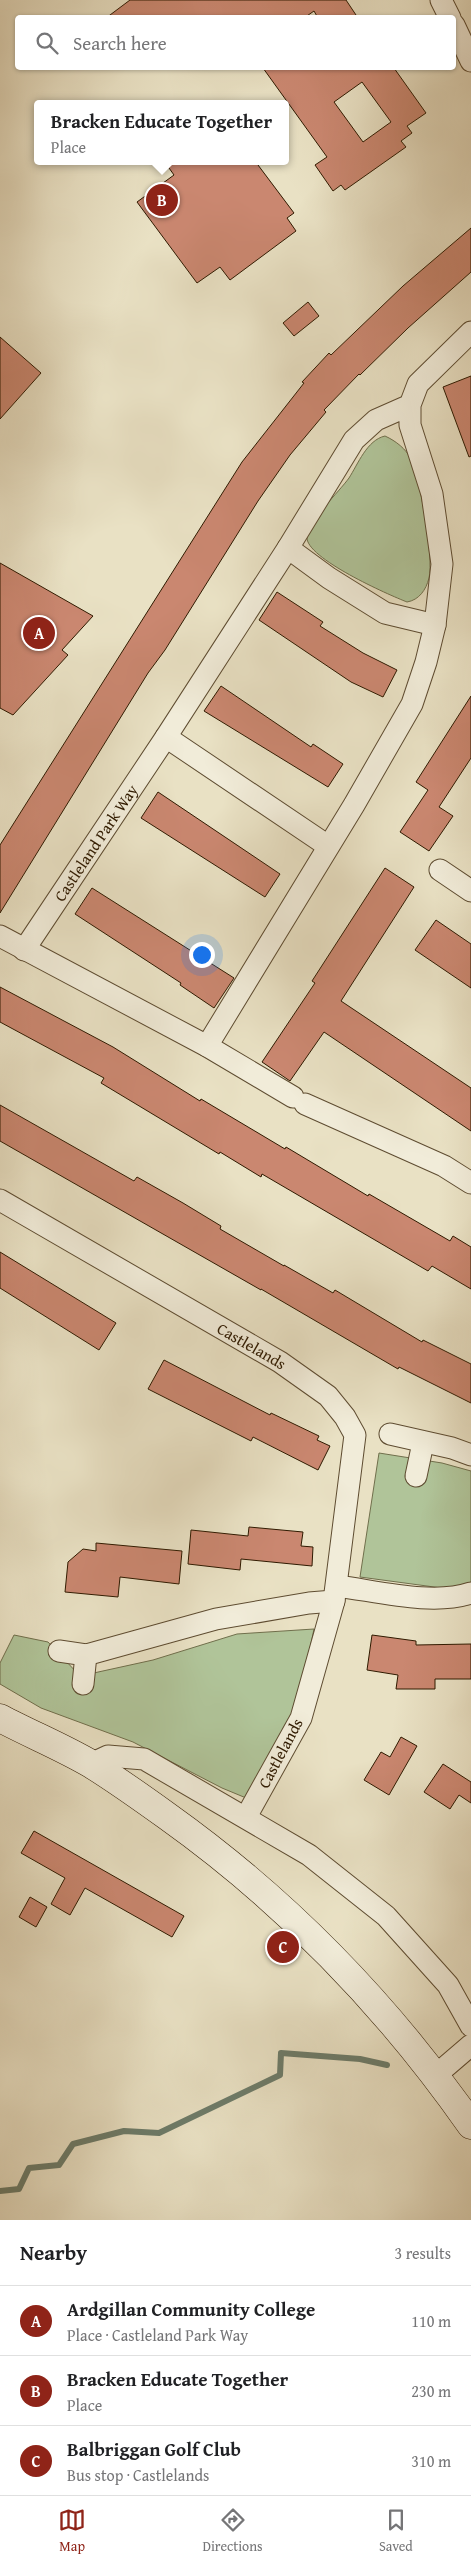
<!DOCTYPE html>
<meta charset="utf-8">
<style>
:root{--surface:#fff;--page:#f6f6f6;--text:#202124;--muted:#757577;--line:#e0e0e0;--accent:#8f2418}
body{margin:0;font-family:"Gentium Book Plus",serif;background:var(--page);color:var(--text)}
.you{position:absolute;left:201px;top:954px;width:18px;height:18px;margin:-12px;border:4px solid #fff;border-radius:50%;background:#1a73e8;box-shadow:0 0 0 8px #1a73e833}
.badge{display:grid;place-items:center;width:32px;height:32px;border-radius:50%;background:var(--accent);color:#fff;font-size:16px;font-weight:700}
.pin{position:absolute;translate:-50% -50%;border:2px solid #fff;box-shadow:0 1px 5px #0006}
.popup{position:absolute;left:34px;top:100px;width:255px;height:65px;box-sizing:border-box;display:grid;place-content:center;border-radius:5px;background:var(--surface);filter:drop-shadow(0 1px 4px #0005);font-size:16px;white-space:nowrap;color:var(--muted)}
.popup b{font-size:19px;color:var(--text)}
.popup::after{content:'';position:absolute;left:50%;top:100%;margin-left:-10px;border:10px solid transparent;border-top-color:var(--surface)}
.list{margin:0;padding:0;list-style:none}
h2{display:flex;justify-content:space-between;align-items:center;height:65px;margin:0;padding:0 20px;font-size:21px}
h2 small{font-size:16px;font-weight:400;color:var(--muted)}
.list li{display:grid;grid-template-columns:32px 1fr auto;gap:15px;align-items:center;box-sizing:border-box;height:70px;padding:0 20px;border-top:1px solid var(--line)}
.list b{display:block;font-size:19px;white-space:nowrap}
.list p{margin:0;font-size:16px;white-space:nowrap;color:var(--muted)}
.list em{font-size:16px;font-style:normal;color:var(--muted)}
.icon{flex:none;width:28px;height:28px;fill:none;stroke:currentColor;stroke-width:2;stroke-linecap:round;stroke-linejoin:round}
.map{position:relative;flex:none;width:471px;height:2220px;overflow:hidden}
.search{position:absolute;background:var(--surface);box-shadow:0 1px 4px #0004;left:15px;right:15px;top:15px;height:55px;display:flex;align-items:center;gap:12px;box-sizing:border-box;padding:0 18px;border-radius:5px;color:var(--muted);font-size:19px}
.sheet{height:275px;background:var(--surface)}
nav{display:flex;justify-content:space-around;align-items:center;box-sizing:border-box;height:70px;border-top:1px solid var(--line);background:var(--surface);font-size:14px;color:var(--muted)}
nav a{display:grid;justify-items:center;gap:2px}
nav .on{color:var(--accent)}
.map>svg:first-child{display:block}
.green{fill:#b0c499;stroke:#706f4c}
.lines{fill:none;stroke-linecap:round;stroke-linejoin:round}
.stream{stroke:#6d7c6a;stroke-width:6}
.building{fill:#ca8770;stroke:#2f1a00;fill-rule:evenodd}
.minor-casing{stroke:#5e4c31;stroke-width:23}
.secondary-casing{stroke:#2f1a00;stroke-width:29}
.minor{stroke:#f1ecd9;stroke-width:21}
.secondary{stroke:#f1ecd9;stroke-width:28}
.labels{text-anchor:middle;stroke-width:4;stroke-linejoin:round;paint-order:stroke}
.street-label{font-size:16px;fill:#2f1a00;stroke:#f1ecd9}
</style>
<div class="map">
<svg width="471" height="2220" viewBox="0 0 471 2220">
<rect width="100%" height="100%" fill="#e9e1c4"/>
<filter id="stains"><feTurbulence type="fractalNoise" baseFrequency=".004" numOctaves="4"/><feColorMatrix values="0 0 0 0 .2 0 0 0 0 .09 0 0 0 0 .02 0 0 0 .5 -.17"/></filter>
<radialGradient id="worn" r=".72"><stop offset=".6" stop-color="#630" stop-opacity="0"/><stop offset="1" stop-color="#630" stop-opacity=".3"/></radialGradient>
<g class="green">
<path d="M385,436C396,441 406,449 411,459C420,479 434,557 429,578C426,590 419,600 407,602C389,595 305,558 307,537C308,521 339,492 349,478C358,464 367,440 385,436Z"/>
<path d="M379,1453L442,1463L471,1471V1588L464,1591L360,1577Z"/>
<path d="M314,1629L296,1715L251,1800L222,1788L133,1742L41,1708L0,1684V1663L14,1635L48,1642L80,1676L153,1660L237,1634Z"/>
</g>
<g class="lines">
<path class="stream" d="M0,2191L19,2189L29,2168L59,2165L73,2144L124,2131L159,2133L280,2075L281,2053L360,2059L387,2065"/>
</g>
<g class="building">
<path d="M130,0H346L358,18H318L314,11L304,18H106Z"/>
<path d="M263,68H394L426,113L407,126L412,133L401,141L406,147L345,190L341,185L333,191L315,165L327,157ZM362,82L391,122L363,142L334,102Z"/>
<path d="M164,161H255L294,213L287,218L296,231L230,280L220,267L197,283L137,202L174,175Z"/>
<path d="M471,228V272L408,328L360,375L359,374L324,410L326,412L290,455L258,501L165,650L148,673L0,913V845L242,462L304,383L302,382L329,353L331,355L403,286Z"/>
<path d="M308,302L319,316L294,336L283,323Z"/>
<path d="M0,337L41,373L0,419Z"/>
<path d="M471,376V456L469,457L443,387Z"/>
<path d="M0,563L93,616L62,650L68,655L13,715L0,708Z"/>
<path d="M277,592L323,622L320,626L363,653L397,670L383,697L351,682L259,620Z"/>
<path d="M221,686L311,747L313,744L343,764L328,787L204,711Z"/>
<path d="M471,696V758L439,807L453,816L429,851L400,832L428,790L416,782Z"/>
<path d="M158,792L280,874L265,897L141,818Z"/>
<path d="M385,868L414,887L341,1001L471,1088V1131L324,1032L290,1081L262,1062L315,983L312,981Z"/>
<path d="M92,888L234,978L214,1008L180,985L181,983L75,914Z"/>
<path d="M436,920L471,944V988L415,950Z"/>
<path d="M0,987L113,1047L200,1101L201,1099L285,1149L286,1147L368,1196L369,1194L450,1241L453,1236L471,1247V1289L432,1266L428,1271L262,1174L261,1177L220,1152L219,1154L101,1083L104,1078L0,1022Z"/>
<path d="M0,1105L134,1181L137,1177L183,1203L221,1226L220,1229L284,1266V1265L333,1293L335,1290L422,1342L423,1340L471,1364V1403L399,1367L398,1369L261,1289V1290L0,1141Z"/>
<path d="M0,1252L116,1323L99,1350L0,1288Z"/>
<path d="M164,1360L270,1415L271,1413L319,1436L317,1440L330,1446L318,1470L253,1437L251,1441L148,1389Z"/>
<path d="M249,1527L303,1532L301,1546L313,1547L312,1566L241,1559L240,1570L188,1564L191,1530L248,1536Z"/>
<path d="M96,1543L182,1551L179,1584L120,1577L118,1597L65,1592L68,1562L83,1549L96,1551Z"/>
<path d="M372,1635L416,1641V1645L471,1644V1679H435V1689H396L398,1675L367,1670Z"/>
<path d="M401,1737L417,1746L389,1795L364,1780L381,1752L390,1757Z"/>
<path d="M443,1764L471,1782V1803L459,1795L450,1809L424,1792Z"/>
<path d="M34,1831L184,1916L172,1937L85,1888L70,1915L51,1904L65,1878L21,1853Z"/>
<path d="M30,1897L47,1907L36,1927L19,1917Z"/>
</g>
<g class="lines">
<defs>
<g id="minor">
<path d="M441,0L450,18"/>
<path d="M454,25L471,61"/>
<path d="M410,405L376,420L354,440L288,548L329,578L385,613L435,625L442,564L432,494L410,425V405L418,384L471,332"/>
<path d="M166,737L328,846"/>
<path d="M440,870L471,891"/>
<path d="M0,936L207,1046L293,1097"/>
<path id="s1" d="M24,950L166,737L288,548"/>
<path d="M207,1046L354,805L412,704L426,662L435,625"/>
<path d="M305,1104L444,1166L471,1183"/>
<path id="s2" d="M0,1200L280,1362L328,1396L345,1417L355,1435L334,1601L301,1718L246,1817"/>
<path d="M390,1434L452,1448L471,1455"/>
<path d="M416,1476L423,1443"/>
<path d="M337,1586C377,1591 433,1606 471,1593"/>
<path d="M59,1651L86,1655L216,1619L309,1603L334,1601"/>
<path d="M83,1684L86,1655"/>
<path d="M91,1764L108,1756L144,1759L309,1855L386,1916L448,1985L471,2026"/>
<path d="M436,2075L471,2045"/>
</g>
<path id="secondary" d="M0,1718C30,1734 62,1747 91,1764C117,1780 142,1798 167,1816C286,1901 387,2005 471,2125"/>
</defs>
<use href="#minor" class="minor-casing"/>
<use href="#secondary" class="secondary-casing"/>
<use href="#minor" class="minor"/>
<use href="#secondary" class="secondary"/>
</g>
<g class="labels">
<g class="street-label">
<text dy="6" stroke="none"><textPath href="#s1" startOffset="129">Castleland Park Way</textPath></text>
<text dy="6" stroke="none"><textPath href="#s2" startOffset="291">Castlelands</textPath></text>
<text transform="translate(280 1753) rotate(-62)" y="6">Castlelands</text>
</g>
</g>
<rect width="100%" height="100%" filter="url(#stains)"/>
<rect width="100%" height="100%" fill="url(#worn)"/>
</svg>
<div class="you"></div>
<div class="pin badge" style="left:39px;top:633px">A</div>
<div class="pin badge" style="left:162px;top:200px">B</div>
<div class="popup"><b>Bracken Educate Together</b>Place</div>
<div class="pin badge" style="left:283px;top:1947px">C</div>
<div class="search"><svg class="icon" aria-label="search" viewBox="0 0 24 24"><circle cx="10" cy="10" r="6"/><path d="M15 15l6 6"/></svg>Search here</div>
</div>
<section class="sheet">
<h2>Nearby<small>3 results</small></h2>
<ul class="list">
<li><span class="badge">A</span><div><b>Ardgillan Community College</b><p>Place · Castleland Park Way</p></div><em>110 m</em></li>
<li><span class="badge">B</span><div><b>Bracken Educate Together</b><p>Place</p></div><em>230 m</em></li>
<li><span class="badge">C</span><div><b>Balbriggan Golf Club</b><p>Bus stop · Castlelands</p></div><em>310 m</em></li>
</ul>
</section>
<nav>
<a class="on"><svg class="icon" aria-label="map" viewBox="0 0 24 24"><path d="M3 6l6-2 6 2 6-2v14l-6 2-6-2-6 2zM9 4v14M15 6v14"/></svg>Map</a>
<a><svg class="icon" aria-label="directions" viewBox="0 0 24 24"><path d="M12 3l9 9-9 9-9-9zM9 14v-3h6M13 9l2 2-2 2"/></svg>Directions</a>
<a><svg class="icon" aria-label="saved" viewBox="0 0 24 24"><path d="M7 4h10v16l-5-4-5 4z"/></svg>Saved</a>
</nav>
